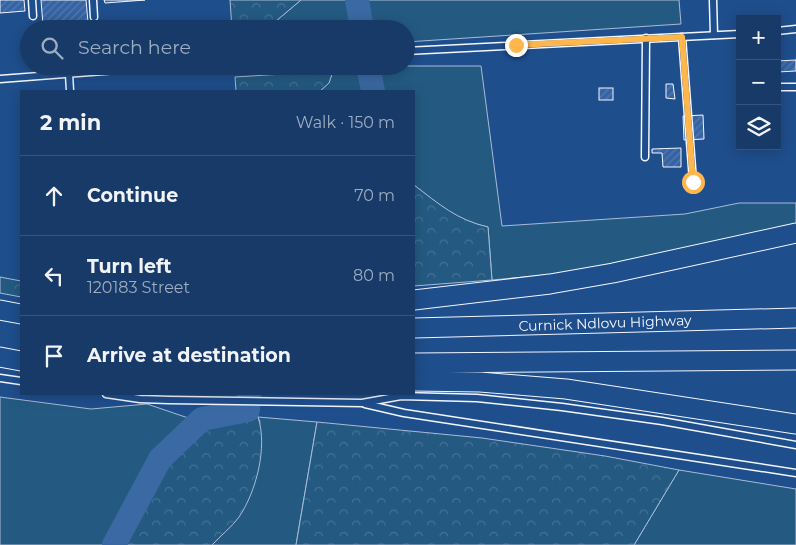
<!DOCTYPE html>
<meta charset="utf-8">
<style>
:root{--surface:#173a69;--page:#20416f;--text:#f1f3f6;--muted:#9eadc0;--line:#36547d}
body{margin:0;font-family:Montserrat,sans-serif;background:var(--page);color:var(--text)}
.controls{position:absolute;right:15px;top:15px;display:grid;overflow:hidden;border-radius:0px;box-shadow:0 2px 12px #0003}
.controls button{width:45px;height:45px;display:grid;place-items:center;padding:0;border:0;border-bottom:1px solid var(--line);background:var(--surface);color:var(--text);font:25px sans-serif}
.stop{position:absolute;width:15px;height:15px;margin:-11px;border:4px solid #ffb74d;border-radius:50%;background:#fff}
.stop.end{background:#ffb74d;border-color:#fff;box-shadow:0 1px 5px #0008}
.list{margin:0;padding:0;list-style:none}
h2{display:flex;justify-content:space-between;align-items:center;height:65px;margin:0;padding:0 20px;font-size:21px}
h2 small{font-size:16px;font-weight:400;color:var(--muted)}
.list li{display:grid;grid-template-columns:32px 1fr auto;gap:15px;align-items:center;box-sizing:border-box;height:80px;padding:0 20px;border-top:1px solid var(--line)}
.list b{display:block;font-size:19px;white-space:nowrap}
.list p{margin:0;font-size:16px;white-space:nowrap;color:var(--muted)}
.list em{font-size:16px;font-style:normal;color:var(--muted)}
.icon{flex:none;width:28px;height:28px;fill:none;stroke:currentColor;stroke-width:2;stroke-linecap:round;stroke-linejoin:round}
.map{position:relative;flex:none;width:796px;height:545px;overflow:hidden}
.search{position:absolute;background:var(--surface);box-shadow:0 2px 12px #0003;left:20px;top:20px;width:395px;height:55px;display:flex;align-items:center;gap:12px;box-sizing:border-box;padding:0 18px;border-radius:28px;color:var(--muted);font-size:19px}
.panel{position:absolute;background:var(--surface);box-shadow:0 2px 12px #0003;left:20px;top:90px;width:395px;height:305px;border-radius:0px}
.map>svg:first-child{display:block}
.grass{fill:#245a82;stroke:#a8bbd7}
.forest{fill:url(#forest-crowns);stroke:#a8bbd7}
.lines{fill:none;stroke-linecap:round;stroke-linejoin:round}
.river{stroke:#3b69a3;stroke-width:24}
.building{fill:url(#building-hatch);stroke:#f2f6ff}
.service-casing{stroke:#f2f6ff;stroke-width:9}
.primary-casing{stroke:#f2f6ff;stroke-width:21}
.service{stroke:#1f4e8c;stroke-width:6}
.primary{stroke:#1f4e8c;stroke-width:19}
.route{stroke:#ffb74d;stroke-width:6}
.labels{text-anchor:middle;stroke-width:4;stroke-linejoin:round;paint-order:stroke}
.street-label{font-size:14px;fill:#f2f6ff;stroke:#1f4e8c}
</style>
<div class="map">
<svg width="796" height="545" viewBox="0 0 796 545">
<defs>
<pattern id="forest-crowns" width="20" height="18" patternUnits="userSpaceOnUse" patternTransform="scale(1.25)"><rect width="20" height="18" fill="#245a82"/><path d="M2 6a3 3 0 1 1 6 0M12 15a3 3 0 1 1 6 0" fill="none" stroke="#447295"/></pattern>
<pattern id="building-hatch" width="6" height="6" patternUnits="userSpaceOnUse" patternTransform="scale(1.25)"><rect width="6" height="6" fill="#3563a3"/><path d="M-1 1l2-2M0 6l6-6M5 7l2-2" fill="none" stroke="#537ab1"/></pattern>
</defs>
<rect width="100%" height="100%" fill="#1f4e8c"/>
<g class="grass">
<path d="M301,0H679L681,24L406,42V29H248L276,21Z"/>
<path d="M407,66H481L502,226L685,214L739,203H796V224L646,258L568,273L492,280L488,227C455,220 440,205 414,185V91H320L329,83L333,71Z"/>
<path d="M0,397L91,409L147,404L206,424L163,461L119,545H0Z"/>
<path d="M258,417L317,422L296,545H212L238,518L260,422Z"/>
<path d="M679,470L796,489V545H634Z"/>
</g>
<g class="forest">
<path d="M230,0H301L276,21L248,29H232Z"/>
<path d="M333,71L329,83L320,91H236L235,77Z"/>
<path d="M414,185C439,204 457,220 488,227L492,280L414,286Z"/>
<path d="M0,277L21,281V297L0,293Z"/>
<path d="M249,414L258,417C268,447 256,492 239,517C232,527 220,536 212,545H119L163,461L206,424Z"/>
<path d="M317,422L482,438L605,456L679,470L634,545H296Z"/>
</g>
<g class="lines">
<g class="river">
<path d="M357,0L362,29"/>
<path d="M368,66L373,91"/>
<path d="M114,545L160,459L202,419L248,410L249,394"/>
</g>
</g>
<g class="building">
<path d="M0,0H24L25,11L0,13Z"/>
<path d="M41,0H86L88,22L43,25Z"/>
<path d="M104,0H145L105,3Z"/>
<path d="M796,60V71L777,72V61Z"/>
<path d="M666,84H673L675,99L666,98Z"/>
<rect x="599" y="88" width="14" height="12"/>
<path d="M703,115L704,139L684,140L683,116Z"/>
<path d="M681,148V167H663L662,153H652V149Z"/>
</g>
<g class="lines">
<defs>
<g id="service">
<path d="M32,0L33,16"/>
<path d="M93,0L94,17"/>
<path d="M713,0L714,35"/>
<path d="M777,31L796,29"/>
<path d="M682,37L693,181"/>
<path d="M406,51L740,34"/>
<path d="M69,74L70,91"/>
<path d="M0,79L169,66"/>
<path d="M777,87H796"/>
<path d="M645,157L646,38"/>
<path d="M0,378L21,381"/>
<path d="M106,394L140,399L169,400L362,403L401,396L477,398L562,407L662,421L796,445"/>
<path d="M365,404L404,413L796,473"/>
</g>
<g id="primary">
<path d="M414,300L550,284L613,273L796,233"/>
<path d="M0,310L21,314"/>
<path d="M414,328L796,318"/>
<path d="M0,357L21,361"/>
<path d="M414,363L796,360"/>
<path d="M414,381L480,382L566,389L796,424"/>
</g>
</defs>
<use href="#service" class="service-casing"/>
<use href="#primary" class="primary-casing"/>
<use href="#service" class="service"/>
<use href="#primary" class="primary"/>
</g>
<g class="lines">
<path class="route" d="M516,45L682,37L693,182"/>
</g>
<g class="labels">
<g class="street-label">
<text transform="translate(605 323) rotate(-2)" y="5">Curnick Ndlovu Highway</text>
</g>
</g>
</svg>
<div class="controls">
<button>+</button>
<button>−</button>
<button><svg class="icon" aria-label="layers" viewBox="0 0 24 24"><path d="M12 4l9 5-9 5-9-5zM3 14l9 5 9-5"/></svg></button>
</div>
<div class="stop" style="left:693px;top:182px"></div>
<div class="stop end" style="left:516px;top:45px"></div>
<div class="search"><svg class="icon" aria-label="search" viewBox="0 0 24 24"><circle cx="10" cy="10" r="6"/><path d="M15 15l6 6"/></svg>Search here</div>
<section class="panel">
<h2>2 min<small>Walk · 150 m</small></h2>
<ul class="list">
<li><svg class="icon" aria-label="ahead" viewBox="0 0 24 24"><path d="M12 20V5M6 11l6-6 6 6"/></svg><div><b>Continue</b></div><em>70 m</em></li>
<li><svg class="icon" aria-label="left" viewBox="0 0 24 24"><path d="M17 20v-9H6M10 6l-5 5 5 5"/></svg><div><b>Turn left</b><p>120183 Street</p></div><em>80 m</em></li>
<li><svg class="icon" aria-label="arrive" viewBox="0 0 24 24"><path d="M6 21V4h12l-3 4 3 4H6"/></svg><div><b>Arrive at destination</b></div></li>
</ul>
</section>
</div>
